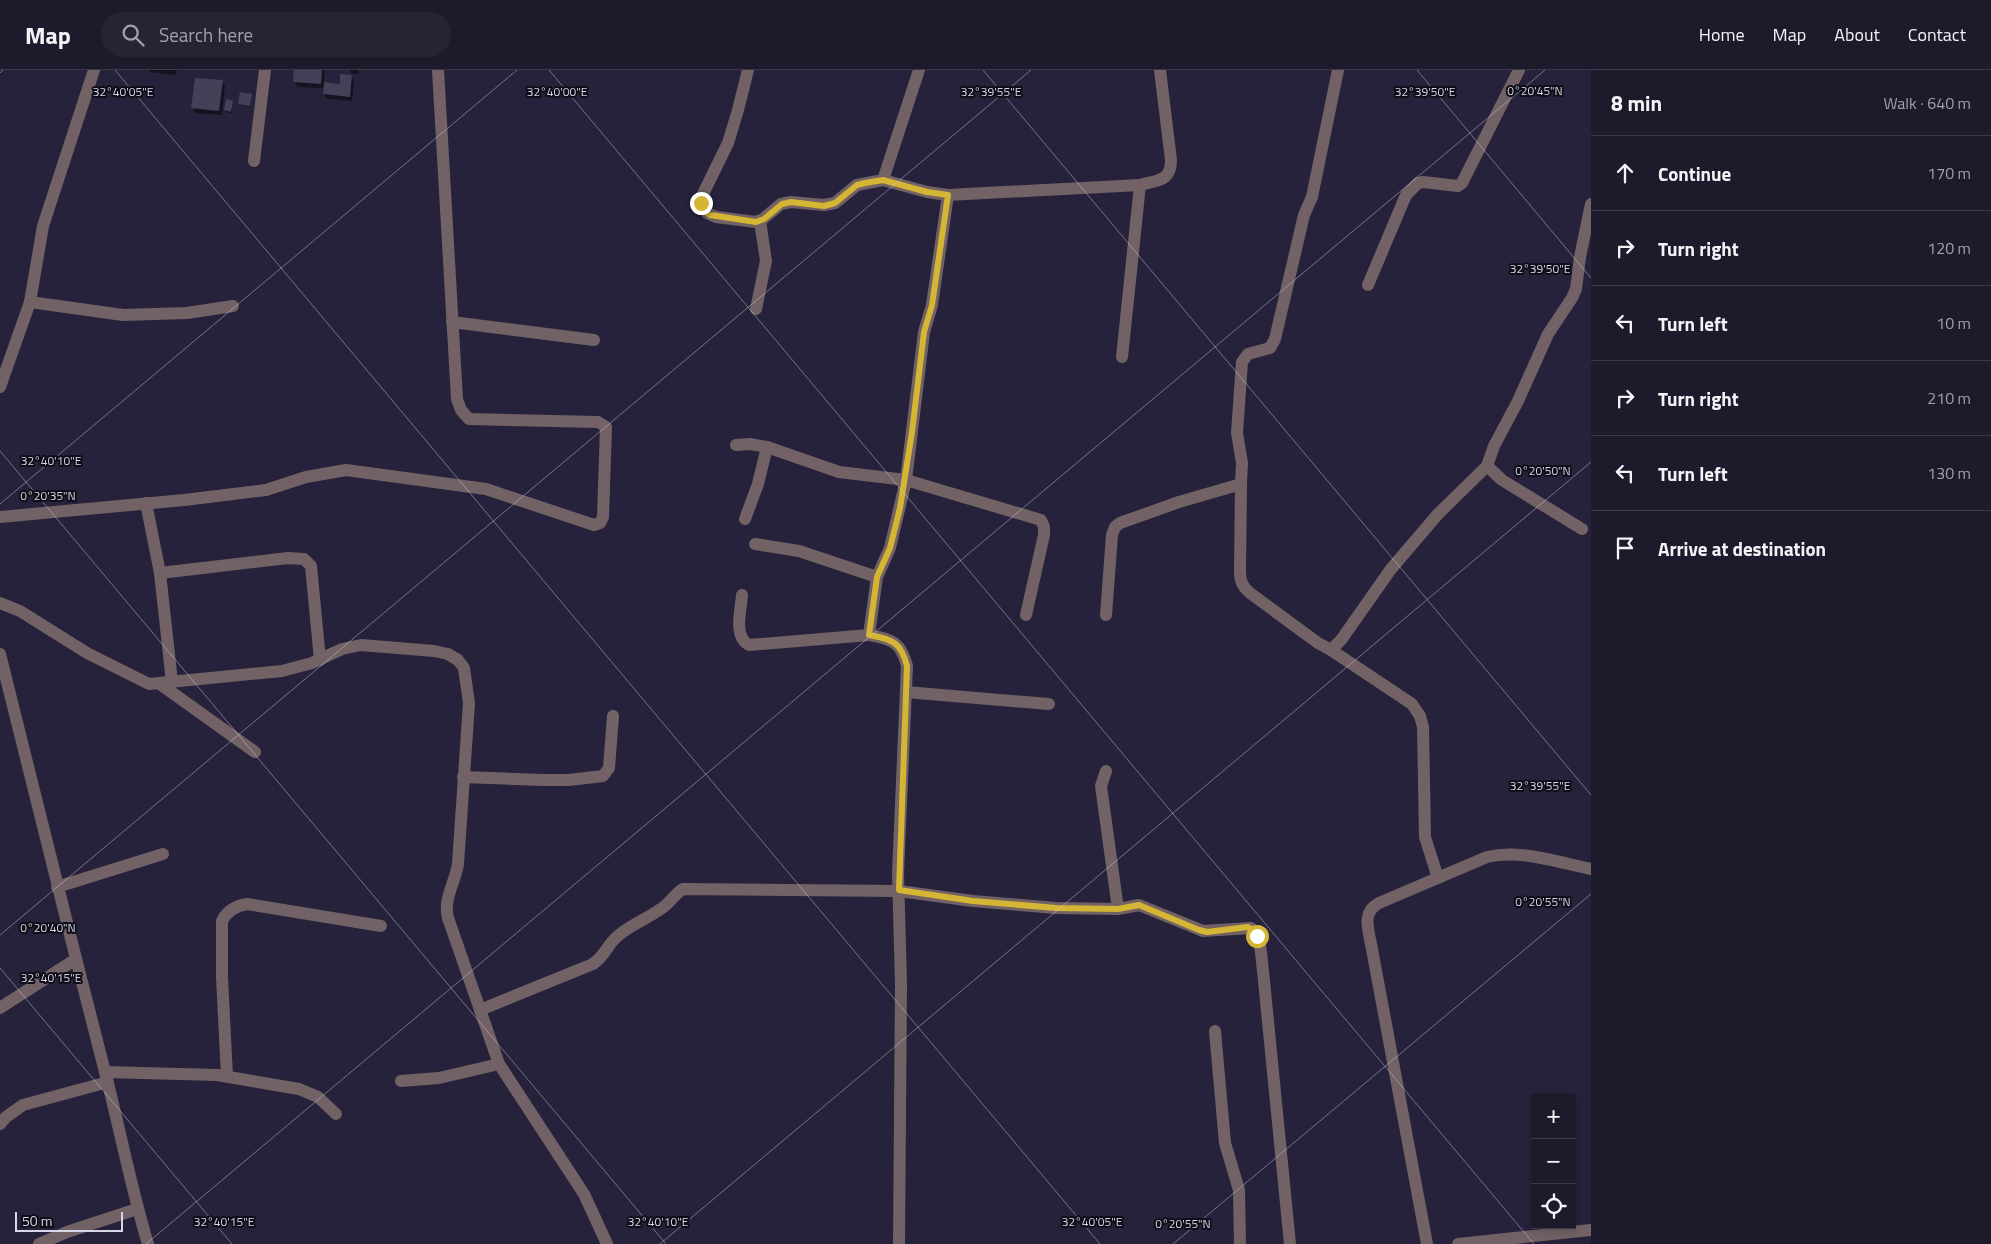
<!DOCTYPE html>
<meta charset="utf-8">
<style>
:root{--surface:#1d1a2c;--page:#252334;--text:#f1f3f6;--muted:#a0a1a9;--line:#3b3848}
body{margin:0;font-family:"Titillium Web",sans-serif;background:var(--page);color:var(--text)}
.controls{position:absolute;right:15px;bottom:15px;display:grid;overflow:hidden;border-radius:0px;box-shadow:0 2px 8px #0003}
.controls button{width:45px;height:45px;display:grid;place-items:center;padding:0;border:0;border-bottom:1px solid var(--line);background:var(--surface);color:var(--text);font:25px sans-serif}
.scale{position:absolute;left:15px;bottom:12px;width:108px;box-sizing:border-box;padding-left:5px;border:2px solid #d8d5e6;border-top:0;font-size:14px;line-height:18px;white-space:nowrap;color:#d8d5e6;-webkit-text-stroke:4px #0f0d18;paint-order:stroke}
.stop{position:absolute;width:15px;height:15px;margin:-11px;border:4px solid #d5b534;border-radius:50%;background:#fff}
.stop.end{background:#d5b534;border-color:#fff;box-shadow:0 1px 5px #0008}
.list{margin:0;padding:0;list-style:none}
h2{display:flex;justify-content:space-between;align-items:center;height:65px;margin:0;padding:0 20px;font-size:21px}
h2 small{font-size:16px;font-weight:400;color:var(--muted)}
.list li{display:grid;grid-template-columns:32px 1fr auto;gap:15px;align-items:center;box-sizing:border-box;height:75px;padding:0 20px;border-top:1px solid var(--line)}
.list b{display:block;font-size:19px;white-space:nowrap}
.list em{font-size:16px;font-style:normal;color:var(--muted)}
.icon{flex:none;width:28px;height:28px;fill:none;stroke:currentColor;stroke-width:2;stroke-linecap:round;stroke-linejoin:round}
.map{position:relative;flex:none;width:1591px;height:1174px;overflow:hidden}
header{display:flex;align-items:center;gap:30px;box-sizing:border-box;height:70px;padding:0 25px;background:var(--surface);border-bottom:1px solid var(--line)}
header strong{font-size:24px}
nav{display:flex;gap:28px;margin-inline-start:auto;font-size:18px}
.search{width:350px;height:45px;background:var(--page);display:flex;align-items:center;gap:12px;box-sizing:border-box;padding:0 18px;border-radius:28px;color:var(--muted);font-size:19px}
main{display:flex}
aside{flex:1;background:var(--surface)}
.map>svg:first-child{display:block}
.shadow{fill:#0007}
.building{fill:#444058}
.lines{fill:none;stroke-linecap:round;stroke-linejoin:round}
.minor{stroke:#726265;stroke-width:12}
.route{stroke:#d5b534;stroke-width:6}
.ticks{fill:none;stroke:#d8d5e6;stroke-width:1;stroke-opacity:0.45}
.ticks-label{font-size:12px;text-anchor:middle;fill:#d8d5e6;stroke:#0f0d18;stroke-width:4;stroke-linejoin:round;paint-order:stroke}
</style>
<header>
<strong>Map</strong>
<div class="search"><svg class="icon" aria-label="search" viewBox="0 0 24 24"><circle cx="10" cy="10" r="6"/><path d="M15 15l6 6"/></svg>Search here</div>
<nav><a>Home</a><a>Map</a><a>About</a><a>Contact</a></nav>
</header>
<main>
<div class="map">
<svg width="1591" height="1174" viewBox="0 0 1591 1174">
<rect width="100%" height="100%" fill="#27223b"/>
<g class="shadow">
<path d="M149,0H177L176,5L150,2Z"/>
<path d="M296,0H325L324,14L341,15L351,6L354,11L352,31L327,29L324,24V18L297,17L295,12Z"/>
<path d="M350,0H359L358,4L351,3Z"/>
<path d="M222,12L225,16L222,45L195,43L193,38Z"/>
<path d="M251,25L250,37L240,35L239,33Z"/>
<path d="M232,32V43L226,42L225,40Z"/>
</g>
<g class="building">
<path d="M294,0H322L321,14L293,12Z"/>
<path d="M340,4L352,5L350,27L323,24L324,12L340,14Z"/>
<path d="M195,8L223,10L219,41L191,38Z"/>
<path d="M240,22L252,24L250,36L238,34Z"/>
<path d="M226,29L233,31L231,42L224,40Z"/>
</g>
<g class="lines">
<g class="minor">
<path d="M748,0L738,40L728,73L701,128L702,137L707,143L716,147L756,152L763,149L781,134L791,132L824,135L835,133L857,115L883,110"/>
<path d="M254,91L265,0"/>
<path d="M948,125L1140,115C1157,110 1171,112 1171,90L1160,0"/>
<path d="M1368,215L1406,125L1418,113L1423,112L1458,116L1462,113L1519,0"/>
<path d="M30,232L123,245L187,243L233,236"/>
<path d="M756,239L766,191L760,151"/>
<path d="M452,252L594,270"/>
<path d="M1122,287L1140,115"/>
<path d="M0,317L30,232L43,156L94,0"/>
<path d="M736,375L750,374L767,377L839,402L906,410L1041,450L1044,457V465L1026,545"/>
<path d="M1241,414L1242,393L1237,363L1242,292L1248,284L1270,278L1275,269L1304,145L1312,127L1338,0"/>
<path d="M146,433L160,503L172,612"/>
<path d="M0,447L184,430L266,420L306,407L346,400L486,419L594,455L600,453L603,447L606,357L598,352L469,349L461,340L457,329L438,0"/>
<path d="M745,449L758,414L767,377"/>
<path d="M1582,459L1502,410L1487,396L1494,376L1518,331L1548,264L1572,228L1576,219L1580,187L1591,134"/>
<path d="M755,474L799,481L877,507"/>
<path d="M160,503L288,488L304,489L311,496L320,590"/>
<path d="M742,525C741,540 733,567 749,575L869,565"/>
<path d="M0,533L20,541L87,583L149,614L282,601L312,593L342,579L361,575L434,581L448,584L458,590L464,598L469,633L458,794C455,813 443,829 448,848L499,994L584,1124L607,1174"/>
<path d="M1106,545L1112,465L1115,457L1120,453L1179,432L1241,414L1240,500C1240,511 1242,516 1250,523L1318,573L1331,580L1341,570L1391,499L1438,444L1487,396"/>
<path d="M1331,580L1412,634L1420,646L1423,657L1425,767L1438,808"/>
<path d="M0,584C35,724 69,863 105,1002C120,1059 131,1118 148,1174"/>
<path d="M160,614L255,682"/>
<path d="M906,622L1049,634"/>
<path d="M1106,701L1101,716L1118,839"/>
<path d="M463,707L543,710H569L603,706L609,698L613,646"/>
<path d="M57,817L163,784"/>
<path d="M0,938L76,889"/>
<path d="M480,940L593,894C607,884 607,874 619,865C633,853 652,847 666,835C672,830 676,823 683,819L899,821L973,831L1056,838L1118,839L1139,835L1203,861L1251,858C1262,866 1261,888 1263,901L1290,1174"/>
<path d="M1215,961L1225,1073L1239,1120L1240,1174"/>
<path d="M105,1002L217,1005L299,1019L318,1027L336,1044"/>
<path d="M227,1006L222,907V851C227,841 235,836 247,834L381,856"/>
<path d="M401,1011L439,1008L499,994"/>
<path d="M0,1054L6,1047L23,1035L108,1012"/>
<path d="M39,1174L67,1162L137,1139"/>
<path d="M899,1174L901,914L898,803L907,596C901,572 892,569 869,565L877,507L890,478L906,410L924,262L932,235L948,125L927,122L883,110L919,0"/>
<path d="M1427,1174L1371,874C1368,858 1362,842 1379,833L1487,787C1521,779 1557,792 1591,799"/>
<path d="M1458,1174L1591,1160"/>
</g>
</g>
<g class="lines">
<path class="route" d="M701,133L704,141L710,145L756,152L764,149L782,134L791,132L824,136L835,133L857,115L865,113L883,110L927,122L948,125L932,235L924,262L912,362L900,438L890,478L877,507L869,565C892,569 901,572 907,596L899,820L973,831L1056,838L1118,839L1139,835L1199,860L1207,862L1248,857L1253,860L1257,866"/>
</g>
<path class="ticks" d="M115,0L1100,1174M549,0L1534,1174M983,0L1591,725M1417,0L1591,208M0,3L3,0M0,381L666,1174M0,434L517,0M0,865L1031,0M0,898L232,1174M146,1174L1545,0M660,1174L1591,392M1173,1174L1591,824"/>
<g class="ticks-label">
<text x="1535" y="25">0°20'45"N</text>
<text x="557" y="26">32°40'00"E</text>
<text x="991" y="26">32°39'55"E</text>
<text x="1425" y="26">32°39'50"E</text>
<text x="123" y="26">32°40'05"E</text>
<text x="1540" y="203">32°39'50"E</text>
<text x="51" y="395">32°40'10"E</text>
<text x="1543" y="405">0°20'50"N</text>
<text x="48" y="430">0°20'35"N</text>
<text x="1540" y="720">32°39'55"E</text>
<text x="1543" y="836">0°20'55"N</text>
<text x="48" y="862">0°20'40"N</text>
<text x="51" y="912">32°40'15"E</text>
<text x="224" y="1156">32°40'15"E</text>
<text x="658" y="1156">32°40'10"E</text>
<text x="1092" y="1156">32°40'05"E</text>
<text x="1183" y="1158">0°20'55"N</text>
</g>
</svg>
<div class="controls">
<button>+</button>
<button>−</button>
<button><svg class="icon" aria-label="locate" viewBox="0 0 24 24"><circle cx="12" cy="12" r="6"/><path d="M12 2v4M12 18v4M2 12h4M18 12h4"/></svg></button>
</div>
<div class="scale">50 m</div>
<div class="stop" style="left:1257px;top:866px"></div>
<div class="stop end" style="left:701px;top:133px"></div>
</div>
<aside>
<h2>8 min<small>Walk · 640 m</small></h2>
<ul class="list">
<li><svg class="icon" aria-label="ahead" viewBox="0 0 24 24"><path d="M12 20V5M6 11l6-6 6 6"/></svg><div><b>Continue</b></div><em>170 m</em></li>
<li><svg class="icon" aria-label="right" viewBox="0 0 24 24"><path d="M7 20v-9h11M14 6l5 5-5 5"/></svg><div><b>Turn right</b></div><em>120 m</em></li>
<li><svg class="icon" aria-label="left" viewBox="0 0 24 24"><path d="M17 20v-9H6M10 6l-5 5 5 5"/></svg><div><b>Turn left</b></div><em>10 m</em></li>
<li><svg class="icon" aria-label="right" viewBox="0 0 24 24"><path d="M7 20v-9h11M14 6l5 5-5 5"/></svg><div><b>Turn right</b></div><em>210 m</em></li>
<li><svg class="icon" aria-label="left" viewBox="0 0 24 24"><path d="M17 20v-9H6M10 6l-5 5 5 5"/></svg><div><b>Turn left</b></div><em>130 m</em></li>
<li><svg class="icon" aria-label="arrive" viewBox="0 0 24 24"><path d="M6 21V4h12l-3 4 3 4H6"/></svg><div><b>Arrive at destination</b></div></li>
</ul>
</aside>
</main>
